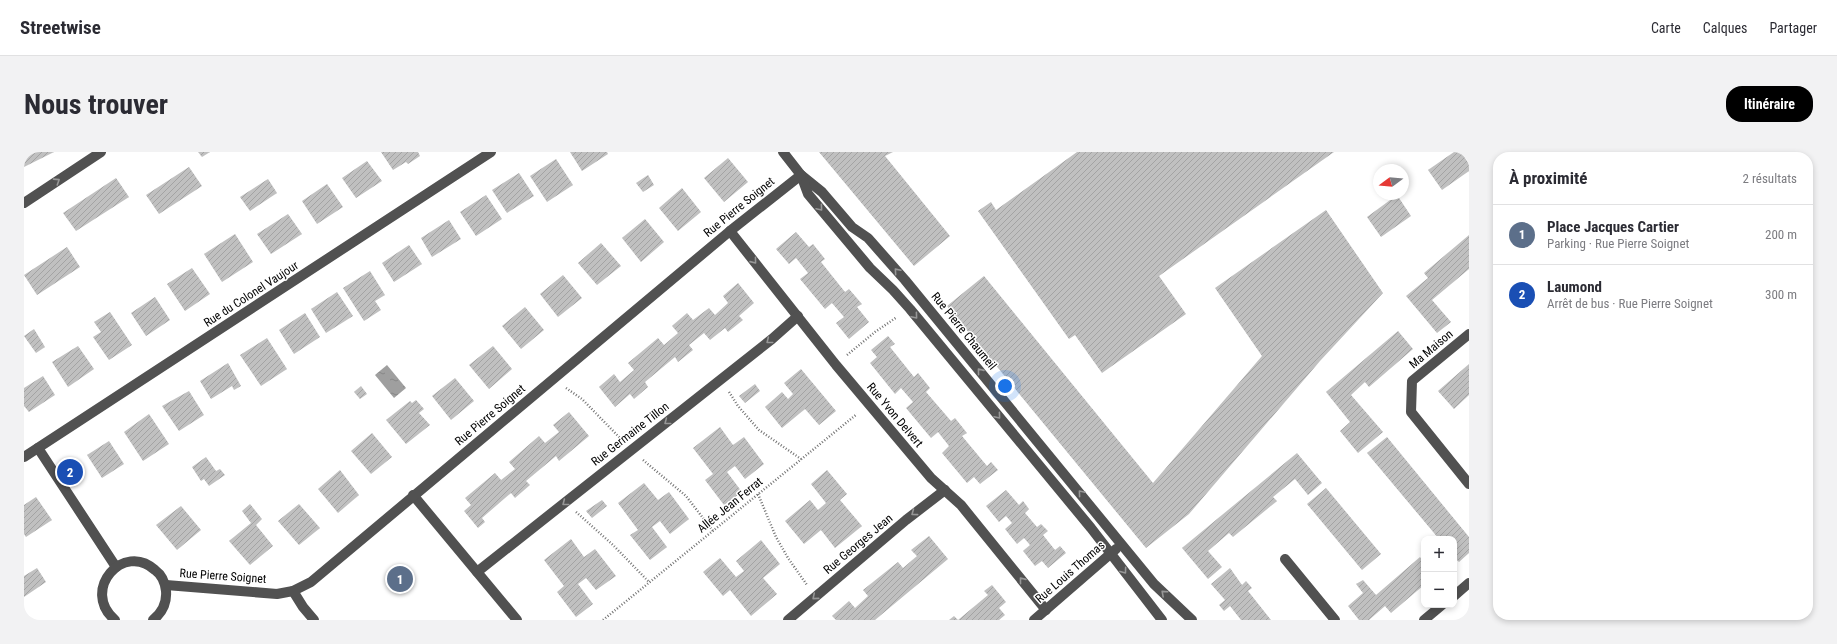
<!DOCTYPE html>
<html lang="fr">
<meta charset="utf-8">
<style>
:root{--surface:#fff;--page:#f2f2f3;--text:#2b2b33;--muted:#7c7c81;--line:#e1e1e2;--accent:#000}
body{margin:0;font-family:"Roboto Condensed",sans-serif;background:var(--page);color:var(--text)}
.controls{position:absolute;right:12px;bottom:12px;display:grid;overflow:hidden;border-radius:8px;box-shadow:0 2px 6px #0003}
.controls button{width:36px;height:36px;display:grid;place-items:center;padding:0;border:0;border-bottom:1px solid var(--line);background:var(--surface);color:var(--text);font:20px sans-serif}
.compass{position:absolute;left:1349px;top:12px;width:36px;height:36px;border-radius:50%;background:var(--surface);box-shadow:0 2px 6px #0003;rotate:254deg}
.you{position:absolute;left:981px;top:234px;width:14px;height:14px;margin:-10px;border:3px solid #fff;border-radius:50%;background:#1a73e8;box-shadow:0 0 0 6px #1a73e833}
.badge{display:grid;place-items:center;width:26px;height:26px;border-radius:50%;background:var(--accent);color:#fff;font-size:13px;font-weight:700}
.pin{position:absolute;translate:-50% -50%;border:2px solid #fff;box-shadow:0 1px 4px #0006}
.list{margin:0;padding:0;list-style:none}
h2{display:flex;justify-content:space-between;align-items:center;height:52px;margin:0;padding:0 16px;font-size:17px}
h2 small{font-size:13px;font-weight:400;color:var(--muted)}
.list li{display:grid;grid-template-columns:26px 1fr auto;gap:12px;align-items:center;box-sizing:border-box;height:60px;padding:0 16px;border-top:1px solid var(--line)}
.list b{display:block;font-size:15px;white-space:nowrap}
.list p{margin:0;font-size:13px;white-space:nowrap;color:var(--muted)}
.list em{font-size:13px;font-style:normal;color:var(--muted)}
.map{position:relative;flex:none;width:1445px;height:468px;overflow:hidden;border-radius:16px}
header{display:flex;align-items:center;gap:24px;box-sizing:border-box;height:56px;padding:0 20px;background:var(--surface);border-bottom:1px solid var(--line)}
header strong{font-size:19px}
nav{display:flex;gap:22px;margin-inline-start:auto;font-size:14px}
.intro{display:flex;align-items:center;justify-content:space-between;box-sizing:border-box;height:96px;padding:0 24px}
h1{margin:0;font-size:28px}
.button{padding:10px 18px;border-radius:16px;background:var(--accent);color:#fff;font-size:14px;font-weight:700}
main{display:flex;gap:24px;padding:0 24px}
aside{flex:1;background:var(--surface);border-radius:16px;box-shadow:0 2px 6px #0003}
.map>svg:first-child{display:block}
.water{fill:url(#water-ripples)}
.building{fill:url(#building-hatch)}
.lines{fill:none;stroke-linecap:round;stroke-linejoin:round}
.path{stroke:#737373;stroke-width:2.5;stroke-dasharray:1 2;stroke-linecap:butt}
.minor{stroke:#515151;stroke-width:10}
.oneway{stroke:#979797}
.labels{text-anchor:middle;stroke-width:3;stroke-linejoin:round;paint-order:stroke}
.street-label{font-size:12px;fill:#000;stroke:#fff}
</style>
<header>
<strong>Streetwise</strong>
<nav><a>Carte</a><a>Calques</a><a>Partager</a></nav>
</header>
<div class="intro"><h1>Nous trouver</h1><a class="button">Itinéraire</a></div>
<main>
<div class="map">
<svg width="1445" height="468" viewBox="0 0 1445 468">
<defs>
<pattern id="water-ripples" width="26" height="14" patternUnits="userSpaceOnUse"><rect width="26" height="14" fill="#9f9f9f"/><path d="M2 4q2-2 4 0t4 0M15 11q2-2 4 0t4 0" fill="none" stroke="#878787"/></pattern>
<pattern id="building-hatch" width="6" height="6" patternUnits="userSpaceOnUse"><rect width="6" height="6" fill="#c0c0c0"/><path d="M-1 1l2-2M0 6l6-6M5 7l2-2" fill="none" stroke="#a3a3a3"/></pattern>
</defs>
<rect width="100%" height="100%" fill="#fff"/>
<path class="water" d="M363,213L382,236L370,246L351,223Z"/>
<g class="building">
<path d="M0,0H30L0,15Z"/>
<path d="M174,0H186L178,5Z"/>
<path d="M357,0H394L396,4L384,12L382,10L369,18Z"/>
<path d="M546,0H583L584,2L558,19Z"/>
<path d="M795,0H869L861,4L926,84L890,114Z"/>
<path d="M1053,0H1310L1135,124L1162,162L1078,221L1051,183L1045,187L954,59L967,50L972,58Z"/>
<path d="M1430,0H1437L1445,12V19L1418,38L1404,18Z"/>
<path d="M704,6L724,30L700,50L680,26Z"/>
<path d="M532,7L549,33L523,50L506,24Z"/>
<path d="M343,9L358,29L332,46L318,26Z"/>
<path d="M165,15L178,34L135,62L122,43Z"/>
<path d="M495,21L510,44L483,61L468,38Z"/>
<path d="M624,23L630,33L619,40L612,31Z"/>
<path d="M92,26L105,45L52,79L39,61Z"/>
<path d="M244,27L253,41L226,59L216,45Z"/>
<path d="M303,32L319,55L293,72L278,49Z"/>
<path d="M658,36L677,60L654,79L635,56Z"/>
<path d="M462,43L478,67L452,84L436,60Z"/>
<path d="M1373,43L1387,64L1357,85L1343,65Z"/>
<path d="M1302,58L1359,141L1296,209L1165,362L1122,396L923,154L960,124L1129,331L1238,204L1191,136Z"/>
<path d="M264,62L278,82L247,102L233,82Z"/>
<path d="M621,67L640,90L617,110L598,86Z"/>
<path d="M425,68L437,87L408,105L397,86Z"/>
<path d="M772,80L785,95L789,92L801,107L797,110L821,140L825,137L838,152L833,155L845,170L825,187L812,171L820,165L808,151L801,157L776,127L784,121L772,106L765,112L752,97Z"/>
<path d="M211,82L229,110L198,130L180,102Z"/>
<path d="M1445,83V117L1408,148L1427,170L1413,181L1382,144L1404,126L1400,121Z"/>
<path d="M577,91L597,114L573,133L554,111Z"/>
<path d="M385,93L398,112L370,130L358,111Z"/>
<path d="M43,95L56,115L13,143L0,123Z"/>
<path d="M168,116L186,142L161,159L143,132Z"/>
<path d="M346,119L361,143L351,149L357,158L340,169L319,136Z"/>
<path d="M539,123L558,146L534,165L516,142Z"/>
<path d="M714,131L730,151L715,164L719,168L704,180L701,176L686,188L680,181L665,193L669,198L654,210L651,205L621,230L624,235L610,247L606,242L591,255L575,235L590,222L596,230L610,218L604,211L634,186L640,193L654,181L648,174L663,161L669,168L685,156L691,163L704,151L699,144Z"/>
<path d="M313,140L329,164L302,181L287,157Z"/>
<path d="M131,145L146,168L122,184L107,161Z"/>
<path d="M501,155L520,178L497,197L478,174Z"/>
<path d="M86,160L108,193L85,208L69,185L77,180L70,170Z"/>
<path d="M281,161L296,185L270,202L255,178Z"/>
<path d="M10,177L21,195L12,201L0,184Z"/>
<path d="M1374,179L1389,197L1345,235L1341,230L1327,243L1359,280L1334,301L1316,279L1326,270L1302,240Z"/>
<path d="M864,184L871,192L866,195L890,225L894,221L906,236L902,240L927,269L931,266L943,281L938,284L963,314L967,310L974,318L956,332L950,325L943,331L918,301L925,294L914,280L907,286L882,256L889,250L877,236L871,242L846,211L853,205L847,198Z"/>
<path d="M243,186L263,217L237,234L216,203Z"/>
<path d="M54,194L70,217L44,235L28,210Z"/>
<path d="M469,194L488,217L465,237L445,213Z"/>
<path d="M204,211L217,234L210,238L208,234L187,247L176,229Z"/>
<path d="M1445,212V243L1430,257L1414,239Z"/>
<path d="M777,217L812,259L795,273L781,257L758,276L741,255L758,240L764,247L769,242L760,231Z"/>
<path d="M19,224L31,243L5,260L0,254V236Z"/>
<path d="M431,226L450,249L427,268L408,244Z"/>
<path d="M731,232L736,239L721,251L715,244Z"/>
<path d="M337,234L343,242L336,247L330,240Z"/>
<path d="M165,239L180,263L155,279L138,254Z"/>
<path d="M392,248L400,257L395,261L406,273L382,292L362,268L386,249L388,251Z"/>
<path d="M545,260L565,284L535,309L532,304L502,329L506,333L491,346L487,341L473,353L458,366L461,370L454,376L440,359L447,353L441,346L471,321L477,328L491,317L485,310L515,284L521,291L535,280L529,273Z"/>
<path d="M125,262L145,292L119,309L100,280Z"/>
<path d="M696,275L709,293L720,285L740,312L721,327L711,314L703,320L718,340L700,353L681,328L689,322L669,296Z"/>
<path d="M348,281L368,305L347,322L327,299Z"/>
<path d="M1363,285L1445,385V401L1435,410L1430,405V387H1415L1343,301Z"/>
<path d="M85,289L100,312L78,326L63,303Z"/>
<path d="M1273,301L1298,331L1284,343L1271,327L1249,345L1253,349L1209,385L1205,381L1184,399L1198,415L1184,427L1158,396Z"/>
<path d="M182,305L192,319L196,317L201,323L185,334L180,327L177,329L168,315Z"/>
<path d="M316,318L335,343L314,361L294,337Z"/>
<path d="M803,318L823,342L816,348L838,374L811,396L797,378L780,392L761,369L786,348L794,358L802,351L787,332Z"/>
<path d="M620,331L634,348L645,340L665,367L646,382L636,369L628,375L643,395L626,408L606,383L614,378L594,351Z"/>
<path d="M1302,336L1357,402L1338,418L1283,352Z"/>
<path d="M982,338L995,353L999,349L1005,357L1001,361L1013,375L1017,372L1024,379L1019,383L1031,398L1036,394L1042,401L1024,416L1018,409L1011,414L999,399L1006,393L1000,386L993,392L981,377L988,371L982,364L975,370L962,354Z"/>
<path d="M12,345L28,368L2,385L0,382V353Z"/>
<path d="M578,348L583,354L568,366L562,359Z"/>
<path d="M226,352L238,367L232,373L249,394L226,413L205,389L227,371L218,359Z"/>
<path d="M275,352L296,376L275,393L254,369Z"/>
<path d="M157,354L177,378L153,398L132,373Z"/>
<path d="M905,384L924,407L851,468H812L808,464L825,449L831,456L844,444L839,438L874,410L879,416L893,404L887,398Z"/>
<path d="M547,387L560,405L571,397L592,424L572,438L562,426L554,432L569,452L552,465L533,440L540,434L520,408Z"/>
<path d="M737,388L756,412L739,426L753,442L727,464L706,438L699,444L679,420L696,406L712,425L720,419L712,409Z"/>
<path d="M1396,405L1400,410V433L1367,461L1361,454L1345,468H1335L1324,454L1339,441L1332,432L1339,428L1352,443Z"/>
<path d="M13,416L22,430L0,445V424Z"/>
<path d="M1206,416L1218,433L1222,429L1228,436L1224,439L1247,468H1217L1206,454L1200,459L1195,453L1201,448L1187,432Z"/>
<path d="M968,433L982,450L975,456L981,463L975,468H934L964,443L960,439Z"/>
<path d="M930,464L934,468H925Z"/>
</g>
<g class="lines">
<g class="path">
<path d="M823,203L851,180L873,165"/>
<path d="M542,236L558,247L597,287"/>
<path d="M705,240L714,254L735,278L777,307"/>
<path d="M619,308L662,344L689,379"/>
<path d="M734,342L752,385L764,406L783,433"/>
<path d="M552,360L589,393L625,430"/>
<path d="M579,468L833,262"/>
</g>
<g class="minor">
<path d="M759,0L777,23L798,40L828,75L844,86L881,128L1130,432L1168,468"/>
<path d="M777,23L784,42L846,116L869,138L886,157L1067,376L1138,468"/>
<path d="M0,51L77,0"/>
<path d="M706,79L812,213L907,326L937,353L1022,458"/>
<path d="M1445,182L1388,229L1387,260L1445,332"/>
<path d="M14,296L92,415"/>
<path d="M0,305L467,0"/>
<path d="M389,343L493,468"/>
<path d="M1261,407L1311,468"/>
<path d="M453,420L748,187L774,164"/>
<path d="M142,433L253,442L269,439L287,430L706,79L777,23"/>
<path d="M269,439L279,455L290,468"/>
<path d="M1430,444L1445,431"/>
<path d="M91,468C56,438 100,389 131,418C138,423 141,430 142,439C143,451 139,460 129,468"/>
<path d="M764,468L882,368L921,338"/>
<path d="M1010,468L1092,397"/>
<path d="M1400,468L1418,453"/>
</g>
</g>
<defs><path id="oneway-chevron" d="M-2-3.5L2.5 0L-2 3.5" fill="none" stroke-width="1.6" stroke-linecap="round" stroke-linejoin="round"/></defs>
<g class="oneway">
<use href="#oneway-chevron" transform="translate(33 29) rotate(-33)"/>
<use href="#oneway-chevron" transform="translate(796 56) rotate(50)"/>
<use href="#oneway-chevron" transform="translate(730 109) rotate(51)"/>
<use href="#oneway-chevron" transform="translate(873 119) rotate(-131)"/>
<use href="#oneway-chevron" transform="translate(891 164) rotate(50)"/>
<use href="#oneway-chevron" transform="translate(745 189) rotate(141)"/>
<use href="#oneway-chevron" transform="translate(956 219) rotate(-129)"/>
<use href="#oneway-chevron" transform="translate(974 264) rotate(50)"/>
<use href="#oneway-chevron" transform="translate(643 270) rotate(142)"/>
<use href="#oneway-chevron" transform="translate(1057 341) rotate(-130)"/>
<use href="#oneway-chevron" transform="translate(541 351) rotate(142)"/>
<use href="#oneway-chevron" transform="translate(890 361) rotate(143)"/>
<use href="#oneway-chevron" transform="translate(1100 419) rotate(54)"/>
<use href="#oneway-chevron" transform="translate(998 428) rotate(-129)"/>
<use href="#oneway-chevron" transform="translate(1140 441) rotate(-138)"/>
<use href="#oneway-chevron" transform="translate(791 445) rotate(140)"/>
</g>
<g class="labels">
<g class="street-label">
<text transform="translate(715 55) rotate(-39)" y="4">Rue Pierre Soignet</text>
<text transform="translate(227 142) rotate(-33)" y="4">Rue du Colonel Vaujour</text>
<text transform="translate(940 179) rotate(51)" y="4">Rue Pierre Chaumeil</text>
<text transform="translate(1407 197) rotate(-40)" y="4">Ma Maison</text>
<text transform="translate(466 263) rotate(-40)" y="4">Rue Pierre Soignet</text>
<text transform="translate(871 263) rotate(50)" y="4">Rue Yvon Delvert</text>
<text transform="translate(606 282) rotate(-38)" y="4">Rue Germaine Tillon</text>
<text transform="translate(706 353) rotate(-39)" y="4">Allée Jean Ferrat</text>
<text transform="translate(834 392) rotate(-40)" y="4">Rue Georges Jean</text>
<text transform="translate(1046 420) rotate(-41)" y="4">Rue Louis Thomas</text>
<text transform="translate(199 424) rotate(4)" y="4">Rue Pierre Soignet</text>
</g>
</g>
</svg>
<div class="controls">
<button>+</button>
<button>−</button>
</div>
<svg class="compass" viewBox="-18 -18 36 36"><path d="M0-13l5 13h-10z" fill="#e53935"/><path d="M0 13l5-13h-10z" fill="#7c7c81"/></svg>
<div class="you"></div>
<div class="pin badge" style="left:376px;top:427px;background:#5c6f8a">1</div>
<div class="pin badge" style="left:46px;top:320px;background:#1a4fb4">2</div>
</div>
<aside>
<h2>À proximité<small>2 résultats</small></h2>
<ul class="list">
<li><span class="badge" style="background:#5c6f8a">1</span><div><b>Place Jacques Cartier</b><p>Parking · Rue Pierre Soignet</p></div><em>200 m</em></li>
<li><span class="badge" style="background:#1a4fb4">2</span><div><b>Laumond</b><p>Arrêt de bus · Rue Pierre Soignet</p></div><em>300 m</em></li>
</ul>
</aside>
</main>
